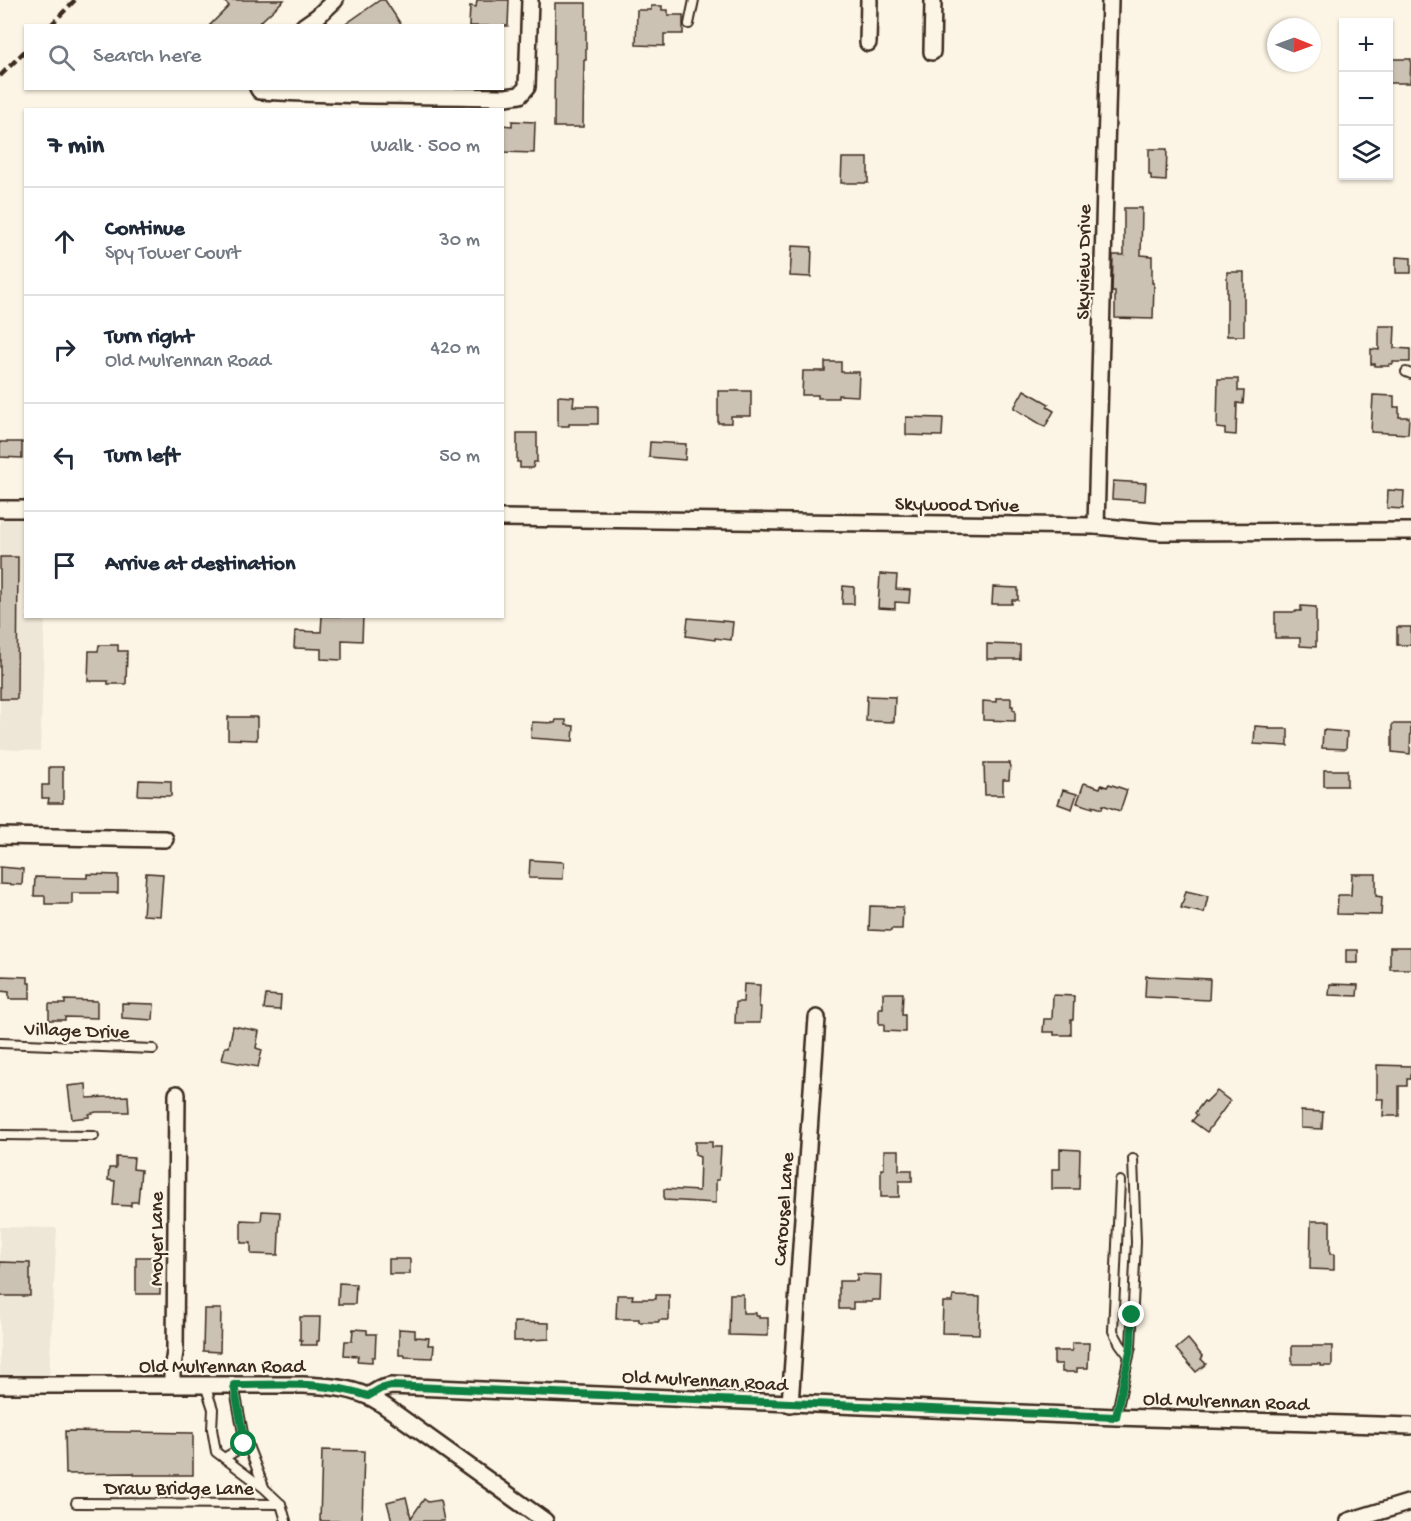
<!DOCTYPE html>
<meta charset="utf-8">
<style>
:root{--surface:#fff;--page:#f6f6f7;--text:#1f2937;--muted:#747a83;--line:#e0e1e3}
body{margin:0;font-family:"Gochi Hand",sans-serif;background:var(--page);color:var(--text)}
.controls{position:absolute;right:18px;top:18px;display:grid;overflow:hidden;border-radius:0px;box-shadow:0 2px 4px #0004}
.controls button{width:54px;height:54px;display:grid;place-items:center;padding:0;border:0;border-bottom:2px solid var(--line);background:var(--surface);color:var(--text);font:30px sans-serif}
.compass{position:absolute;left:1267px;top:18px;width:54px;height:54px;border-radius:50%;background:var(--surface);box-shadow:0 2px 4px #0004;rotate:91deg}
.stop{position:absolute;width:18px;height:18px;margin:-14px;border:4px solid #0b8043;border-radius:50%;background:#fff}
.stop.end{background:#0b8043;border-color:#fff;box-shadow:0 2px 6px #0008}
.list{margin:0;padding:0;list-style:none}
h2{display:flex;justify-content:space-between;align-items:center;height:78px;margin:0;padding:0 24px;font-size:26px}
h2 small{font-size:20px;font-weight:400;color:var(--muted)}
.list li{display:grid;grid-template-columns:39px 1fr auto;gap:18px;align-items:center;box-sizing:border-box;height:108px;padding:0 24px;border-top:2px solid var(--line)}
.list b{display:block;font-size:22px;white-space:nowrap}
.list p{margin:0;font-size:20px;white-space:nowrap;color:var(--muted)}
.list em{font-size:20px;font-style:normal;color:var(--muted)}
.icon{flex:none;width:33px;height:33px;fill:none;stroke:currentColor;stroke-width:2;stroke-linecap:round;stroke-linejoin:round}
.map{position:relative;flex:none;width:1411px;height:1521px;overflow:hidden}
.search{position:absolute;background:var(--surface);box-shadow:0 2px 4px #0004;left:24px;top:24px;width:480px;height:66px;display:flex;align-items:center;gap:15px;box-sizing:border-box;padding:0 21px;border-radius:0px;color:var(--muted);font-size:22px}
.panel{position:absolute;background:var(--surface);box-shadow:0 2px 4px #0004;left:24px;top:108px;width:480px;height:510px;border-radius:0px}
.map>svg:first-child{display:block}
.built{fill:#eee6d6}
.building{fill:#ccc2b3;stroke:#3b2a1e;stroke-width:1.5}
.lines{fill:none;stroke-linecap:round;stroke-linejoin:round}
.service-casing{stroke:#3b2a1e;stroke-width:12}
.minor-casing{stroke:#3b2a1e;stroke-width:20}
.service{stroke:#fcf5e5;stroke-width:8}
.minor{stroke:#fcf5e5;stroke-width:15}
.rail{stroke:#3b2a1e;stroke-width:4.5;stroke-dasharray:9 4.5;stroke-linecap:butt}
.route{stroke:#0b8043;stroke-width:8}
.labels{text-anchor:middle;stroke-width:4.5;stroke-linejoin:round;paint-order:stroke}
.street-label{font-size:20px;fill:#3b2a1e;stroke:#fcf5e5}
</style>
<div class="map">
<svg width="1411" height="1521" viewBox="0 0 1411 1521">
<rect width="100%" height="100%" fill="#fcf5e5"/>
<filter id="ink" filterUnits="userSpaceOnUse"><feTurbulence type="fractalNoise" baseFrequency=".0167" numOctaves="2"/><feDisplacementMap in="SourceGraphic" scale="12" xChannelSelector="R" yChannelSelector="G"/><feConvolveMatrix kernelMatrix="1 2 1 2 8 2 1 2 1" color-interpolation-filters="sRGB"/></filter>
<g filter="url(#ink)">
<g class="built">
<path d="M0,516L25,517L26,616L45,617L40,751L0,749Z"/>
<path d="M0,1227L57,1228L49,1378H0Z"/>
</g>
<g class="building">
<path d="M223,0H284L256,26H209L229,6Z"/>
<path d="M380,0H385L402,26H343Z"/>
<path d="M477,0H509L508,26H469L470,6L476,7Z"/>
<path d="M555,3H586V60H584L583,127H554Z"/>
<path d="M651,6H662V10H668V15H683V34H664V46L636,45L637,10H651Z"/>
<path d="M1389,59H1411L1410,83H1389Z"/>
<path d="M512,121L535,122L534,153L502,152V125L512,126Z"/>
<path d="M1149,149H1167L1166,181L1151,180V175H1149Z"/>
<path d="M842,158H868V183H841Z"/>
<path d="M1124,208H1142L1141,255L1152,256V283H1154L1153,319L1115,318V292H1112L1113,255H1124Z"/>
<path d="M792,246L812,247L811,277L790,276Z"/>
<path d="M1396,257L1411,258V273H1396Z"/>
<rect x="1227" y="272" width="17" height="64"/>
<path d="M1379,326H1395L1394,348L1410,349V362H1393V364H1389V366H1375V364H1371V349L1379,350Z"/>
<path d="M825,362H841V372H859L858,396L838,395V398H818V395H802L803,371H825Z"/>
<path d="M1218,379H1238V391H1244L1243,404L1237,403L1236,435L1225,434V429L1217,428Z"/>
<path d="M1024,390L1049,404L1047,407L1054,411L1045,427L1014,408Z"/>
<path d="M718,391H751V416H731V423H718Z"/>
<path d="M1373,395L1394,396V407H1399V417H1409L1408,434L1371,432Z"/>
<path d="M558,396L574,397L573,406H598V424H569V426H558Z"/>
<path d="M906,417L943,418L942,436L906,435Z"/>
<path d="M517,433H537V462H534L533,468H520V462H517Z"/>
<path d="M0,442H22V458L0,457Z"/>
<path d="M650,442L686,444L685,460L649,457Z"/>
<path d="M1113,481L1146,483L1145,501L1112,499Z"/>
<path d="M1388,490L1404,491L1403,509L1387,508Z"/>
<path d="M0,557H18L17,699H0Z"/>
<path d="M880,574L897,575L896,589L910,590L909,603L895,602V609L878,608Z"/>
<path d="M843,586L854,587V604H842Z"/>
<path d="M993,587L1018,588V600H1012V604H992Z"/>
<path d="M1301,606L1316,607V647L1300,646V638H1275V612H1296V611H1301Z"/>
<path d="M322,616H363L362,641L342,640V660L321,659V649L294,648L295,631L321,632Z"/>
<path d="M688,618L733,622L731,640L715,638V640L686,636Z"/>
<rect x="1397" y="627" width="14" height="18"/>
<path d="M987,644L1020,645V659H987Z"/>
<path d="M99,645H118V651H127L126,684H108V681H88L89,651H98Z"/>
<path d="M867,696L895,697L894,722L866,721Z"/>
<path d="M996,698H1011V706H1013V710H1015V721L983,720V701L996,702Z"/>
<path d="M228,717H257V740L228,739Z"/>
<path d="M556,720H566V725L574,726L573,741L531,738L532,722L555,723Z"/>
<path d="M1392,724H1411L1410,754L1392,752Z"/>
<path d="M1255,726L1269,727V729H1288V746L1254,744Z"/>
<path d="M1323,730L1347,732L1346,749L1322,748Z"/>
<path d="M984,763H1010L1009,780H1003V795H985Z"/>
<path d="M49,767H63V803H48L49,798H42V785H49Z"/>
<rect x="1324" y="770" width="23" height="16"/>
<path d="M139,780L171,781V796L138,795Z"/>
<path d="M1084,783L1100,788L1101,785L1107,787L1109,784L1127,790L1120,811L1103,805L1102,809L1093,806V808L1077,803Z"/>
<path d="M1063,790L1077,794L1072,809L1058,804Z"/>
<path d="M530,860L564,862L563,879L529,878Z"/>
<path d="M0,867L23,869L22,885L0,884Z"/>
<path d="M146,873L163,874L160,916L143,915Z"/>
<path d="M87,874L118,875V893H72V904H45V896H34L35,877L87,878Z"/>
<path d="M1352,874H1376V896L1382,897L1381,915L1337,914L1338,895H1351Z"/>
<path d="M1186,891L1208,896L1204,913L1181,908Z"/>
<path d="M870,906L903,907L902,929H891V931L869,930Z"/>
<rect x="1390" y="947" width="21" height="22"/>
<rect x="1346" y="950" width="12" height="13"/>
<path d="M0,976L28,977V983H30V999H9V992L0,991Z"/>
<path d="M1146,976L1210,979L1209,1000L1145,997Z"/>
<path d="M744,984L760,985L759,1007H761L760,1023H735L736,1002H743Z"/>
<path d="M1330,984L1358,985L1357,996L1329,995Z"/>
<path d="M883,993H903L902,1015H905V1032L884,1031V1024H879V1008H883Z"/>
<path d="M266,995L281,996L280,1010L264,1009Z"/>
<path d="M1053,995L1074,996L1073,1020H1071V1035H1054V1032H1043L1044,1019H1052Z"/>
<path d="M65,1000L97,1001V1018L65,1017V1020H49V1004H65Z"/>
<path d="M122,1003L154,1004L153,1020L122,1018Z"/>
<path d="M233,1026L259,1031L256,1048L262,1050L258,1067L222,1060L225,1047H229Z"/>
<path d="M1377,1065L1411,1066V1079H1407V1086H1399V1116H1383L1384,1099H1377Z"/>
<path d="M86,1084L87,1098L128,1096L129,1112H96L89,1114V1117L72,1119L68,1086Z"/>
<path d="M1217,1091L1230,1101L1207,1132L1192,1121L1197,1115L1195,1113L1204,1101L1206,1102Z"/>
<path d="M1301,1111L1323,1112L1322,1129L1301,1128Z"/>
<path d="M695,1142H712V1147H721L719,1180H716V1203L664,1200V1189L699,1191L700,1157L695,1155Z"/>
<path d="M1060,1149L1080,1150L1079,1189H1052V1169H1060Z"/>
<path d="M884,1150H899V1170H912V1181H899V1197H881V1169H884Z"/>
<path d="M116,1157L134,1158L133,1169L141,1170L138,1202H131V1206L113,1205L115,1181L108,1180L109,1168H116Z"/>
<path d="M262,1211L280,1212L278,1255L251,1254V1243H241V1220L261,1221Z"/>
<path d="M1311,1221H1330V1254H1334V1270L1310,1269Z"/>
<rect x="136" y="1257" width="24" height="37"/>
<rect x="389" y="1259" width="21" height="15"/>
<path d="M0,1262L30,1263V1296H0Z"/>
<path d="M857,1274L881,1275L880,1300H872V1302H853V1309H839V1281H857Z"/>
<path d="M339,1283L356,1284L355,1304H338Z"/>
<path d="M730,1294H743V1313H756V1316H759V1318H768V1336L729,1335Z"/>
<path d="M617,1295H633L632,1299H656V1295H669V1320H659V1322H639V1319H616Z"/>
<path d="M953,1296L980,1297L979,1334L942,1333L943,1302H952Z"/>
<path d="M204,1309H221L220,1352L203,1351Z"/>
<path d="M300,1317H320L319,1341H317V1345H301L302,1340H300Z"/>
<path d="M514,1322L549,1323V1339L531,1340V1341H514Z"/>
<path d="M353,1329L367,1330V1334H376L375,1357H372V1362L357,1361L358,1356L344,1355L345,1341H352Z"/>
<path d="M399,1329L415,1330V1337L429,1338L428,1345H434L433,1358L405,1357V1355H399Z"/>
<path d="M1188,1339L1203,1357L1201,1359L1206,1364L1196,1372L1176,1349Z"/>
<path d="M1072,1343H1089L1088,1368H1077V1372H1062V1364H1054V1351H1072Z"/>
<path d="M1292,1346H1332V1366H1321V1364H1292Z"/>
<path d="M65,1431L193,1433V1475H134V1473L66,1474Z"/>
<path d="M322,1450L364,1451L362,1521H320Z"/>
<path d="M406,1497L411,1518L424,1499L428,1502L440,1500L444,1521H392L387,1502Z"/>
</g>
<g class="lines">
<defs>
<g id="service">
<path d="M689,24L694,0"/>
<path d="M1406,372L1411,374"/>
<path d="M0,1043L153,1049"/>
<path d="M0,1135L94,1136"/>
<path d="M1120,1181L1113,1331L1120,1344L1129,1356"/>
<path d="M205,1385L213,1409L212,1429L216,1452L264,1488L281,1504L286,1521"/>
<path d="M234,1385L243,1433L264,1487"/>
<path d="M1116,1417L1131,1346L1136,1242L1133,1159"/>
<path d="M224,1458L236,1451L246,1442"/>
<path d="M76,1503L281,1504"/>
</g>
<g id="minor">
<path d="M304,26L317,17L335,0"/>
<path d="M868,43L869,0"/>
<path d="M932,52L933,0"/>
<path d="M258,88L260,91C342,96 424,95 506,97L520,95L527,87L530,0"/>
<path d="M0,509H26"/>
<path d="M502,518L1096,526L1161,532L1411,531"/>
<path d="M1096,526L1110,0"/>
<path d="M0,836L165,839"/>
<path d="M172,1384V1371L175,1352L177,1094"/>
<path d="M0,1385H303C325,1386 347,1387 367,1396C376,1399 384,1406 392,1411L545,1521"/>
<path d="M368,1396L380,1389L391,1386L1116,1417L1411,1426"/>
<path d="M790,1404L817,1018"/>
<path d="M1349,1521L1411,1502"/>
</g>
</defs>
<use href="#service" class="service-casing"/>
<use href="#minor" class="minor-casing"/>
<use href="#service" class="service"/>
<use href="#minor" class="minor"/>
<g class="rail">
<path d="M50,26L75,0"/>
<path d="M0,76L26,50"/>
</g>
</g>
</g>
<g class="lines" filter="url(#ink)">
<path class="route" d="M244,1444L246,1442L243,1433L234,1385C280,1385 325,1381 368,1396L380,1389L391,1386L1116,1417L1131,1346L1132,1315"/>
</g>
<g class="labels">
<g class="street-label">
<text transform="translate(1082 262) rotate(-89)" y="7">Skyview Drive</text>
<text transform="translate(957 503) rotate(1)" y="7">Skywood Drive</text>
<text transform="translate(77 1029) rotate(2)" y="7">Village Drive</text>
<text transform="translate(782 1209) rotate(-86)" y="7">Carousel Lane</text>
<text transform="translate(155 1239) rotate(-90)" y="7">Moyer Lane</text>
<text x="222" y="1372">Old Mulrennan Road</text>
<text transform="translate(705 1379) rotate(3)" y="7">Old Mulrennan Road</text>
<text transform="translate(1226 1400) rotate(2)" y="7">Old Mulrennan Road</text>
<text x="179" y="1494">Draw Bridge Lane</text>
</g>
</g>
</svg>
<div class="controls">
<button>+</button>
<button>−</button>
<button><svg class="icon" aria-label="layers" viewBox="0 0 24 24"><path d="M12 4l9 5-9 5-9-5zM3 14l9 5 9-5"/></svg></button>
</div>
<svg class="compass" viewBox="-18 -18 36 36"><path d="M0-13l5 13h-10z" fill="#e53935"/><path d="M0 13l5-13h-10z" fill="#747a83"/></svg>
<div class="stop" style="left:244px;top:1444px"></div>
<div class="stop end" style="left:1132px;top:1315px"></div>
<div class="search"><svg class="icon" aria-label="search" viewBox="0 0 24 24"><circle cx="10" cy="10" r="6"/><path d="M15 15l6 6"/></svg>Search here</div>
<section class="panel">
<h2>7 min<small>Walk · 500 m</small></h2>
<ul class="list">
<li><svg class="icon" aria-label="ahead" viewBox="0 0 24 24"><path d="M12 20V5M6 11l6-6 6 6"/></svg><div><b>Continue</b><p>Spy Tower Court</p></div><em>30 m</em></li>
<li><svg class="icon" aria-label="right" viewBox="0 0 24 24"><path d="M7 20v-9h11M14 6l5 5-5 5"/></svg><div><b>Turn right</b><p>Old Mulrennan Road</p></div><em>420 m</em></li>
<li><svg class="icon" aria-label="left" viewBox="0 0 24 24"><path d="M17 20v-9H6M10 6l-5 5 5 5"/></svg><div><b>Turn left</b></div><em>50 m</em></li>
<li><svg class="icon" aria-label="arrive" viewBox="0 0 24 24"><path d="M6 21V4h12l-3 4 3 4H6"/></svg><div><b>Arrive at destination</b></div></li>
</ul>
</section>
</div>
